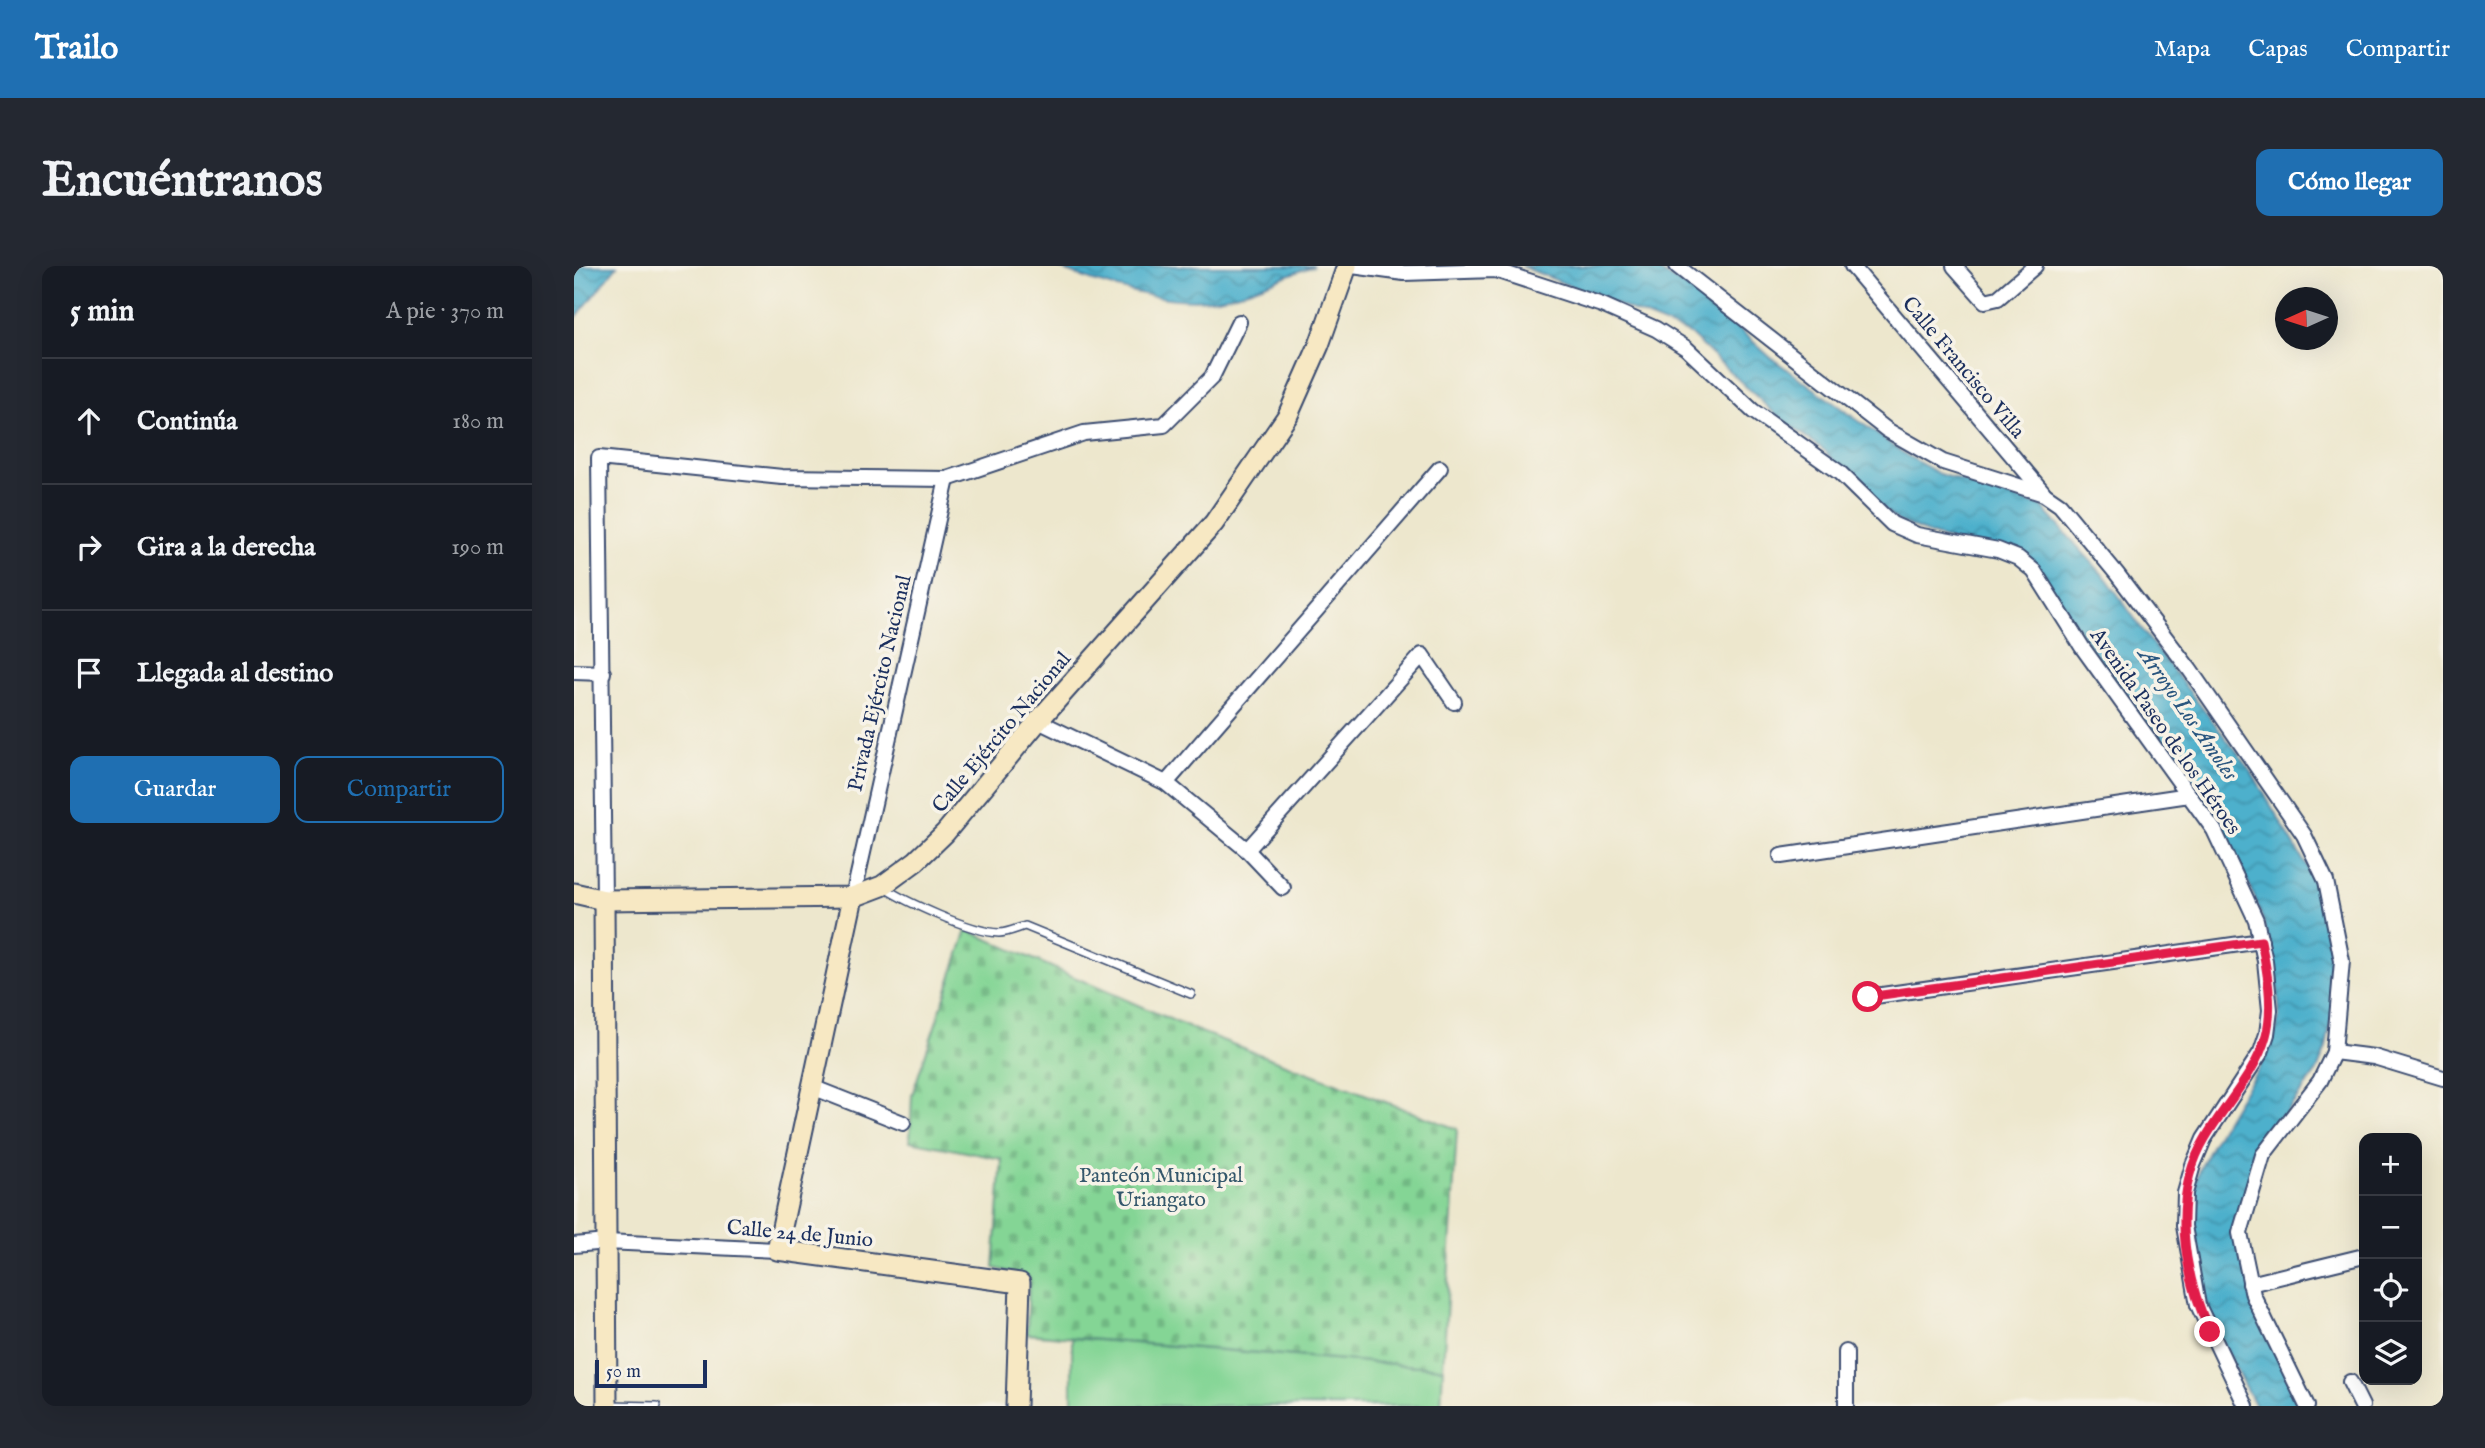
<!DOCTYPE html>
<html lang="es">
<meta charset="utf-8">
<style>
:root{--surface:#171b24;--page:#242831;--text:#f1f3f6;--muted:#9ea1a6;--line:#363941;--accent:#1f6fb2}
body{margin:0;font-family:"IM FELL English",serif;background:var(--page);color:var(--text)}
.controls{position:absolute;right:21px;bottom:21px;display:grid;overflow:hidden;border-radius:14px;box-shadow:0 7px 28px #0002}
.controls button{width:63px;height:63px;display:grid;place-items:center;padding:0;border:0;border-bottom:2px solid var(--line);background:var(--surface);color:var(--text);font:35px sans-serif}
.compass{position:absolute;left:1701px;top:21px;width:63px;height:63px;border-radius:50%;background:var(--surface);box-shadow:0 7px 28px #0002;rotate:267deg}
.scale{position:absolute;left:21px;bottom:18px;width:112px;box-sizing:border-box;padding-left:7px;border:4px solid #1b2f5e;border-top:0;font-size:19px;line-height:24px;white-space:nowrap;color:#1b2f5e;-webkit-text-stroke:5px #f7f3e8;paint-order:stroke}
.stop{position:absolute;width:21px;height:21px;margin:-16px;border:5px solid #e11d48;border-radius:50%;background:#fff}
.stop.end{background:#e11d48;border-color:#fff;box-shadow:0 2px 7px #0008}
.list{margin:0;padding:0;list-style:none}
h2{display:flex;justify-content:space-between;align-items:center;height:91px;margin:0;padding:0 28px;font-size:30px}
h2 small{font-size:23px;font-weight:400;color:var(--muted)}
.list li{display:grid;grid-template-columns:46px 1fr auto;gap:21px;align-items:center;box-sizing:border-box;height:126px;padding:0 28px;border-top:2px solid var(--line)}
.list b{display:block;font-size:26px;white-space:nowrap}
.list em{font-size:23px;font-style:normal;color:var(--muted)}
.actions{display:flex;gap:14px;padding:21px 28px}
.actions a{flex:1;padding:16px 0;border:2px solid var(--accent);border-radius:14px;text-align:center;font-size:24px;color:var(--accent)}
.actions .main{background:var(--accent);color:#fff}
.icon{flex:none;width:38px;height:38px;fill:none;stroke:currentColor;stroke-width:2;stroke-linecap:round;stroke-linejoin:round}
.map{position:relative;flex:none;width:1869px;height:1140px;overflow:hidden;border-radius:14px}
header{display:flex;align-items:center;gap:42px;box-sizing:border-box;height:98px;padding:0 35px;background:var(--accent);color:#fff}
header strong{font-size:33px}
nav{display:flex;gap:38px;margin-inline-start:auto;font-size:24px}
.intro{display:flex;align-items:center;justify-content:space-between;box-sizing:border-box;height:168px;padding:0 42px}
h1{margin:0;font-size:49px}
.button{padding:18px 32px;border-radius:14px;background:var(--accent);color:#fff;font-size:24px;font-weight:700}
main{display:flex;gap:42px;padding:0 42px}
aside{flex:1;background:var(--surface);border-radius:14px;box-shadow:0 7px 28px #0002}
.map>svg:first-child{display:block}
.green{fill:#84d595;stroke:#50827a;stroke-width:2}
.cemetery{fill:url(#cemetery-stones);stroke:#50827a;stroke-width:2}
.water{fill:url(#water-waves);stroke:#347095;stroke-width:2}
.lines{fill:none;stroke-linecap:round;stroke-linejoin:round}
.lane-casing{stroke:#3a4b6f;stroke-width:10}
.street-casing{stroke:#3a4b6f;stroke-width:18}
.secondary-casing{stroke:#3a4b6f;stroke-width:23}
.lane{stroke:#fff;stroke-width:7}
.street{stroke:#fff;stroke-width:14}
.secondary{stroke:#f7e8c3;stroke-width:19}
.route{stroke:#e11d48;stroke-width:9}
.labels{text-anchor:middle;stroke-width:7;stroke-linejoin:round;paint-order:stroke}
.street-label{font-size:21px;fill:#1b2f5e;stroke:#f7f3e8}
.park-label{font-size:21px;fill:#35586c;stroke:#f7f3e8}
.water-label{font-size:23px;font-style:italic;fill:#2a567f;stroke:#f7f3e8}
</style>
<header>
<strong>Trailo</strong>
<nav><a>Mapa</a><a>Capas</a><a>Compartir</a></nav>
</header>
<div class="intro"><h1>Encuéntranos</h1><a class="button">Cómo llegar</a></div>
<main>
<aside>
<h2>5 min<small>A pie · 370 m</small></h2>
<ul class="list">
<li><svg class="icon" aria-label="ahead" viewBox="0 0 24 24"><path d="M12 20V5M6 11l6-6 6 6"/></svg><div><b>Continúa</b></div><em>180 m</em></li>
<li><svg class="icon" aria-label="right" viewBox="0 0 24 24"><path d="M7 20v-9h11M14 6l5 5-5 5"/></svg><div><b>Gira a la derecha</b></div><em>190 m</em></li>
<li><svg class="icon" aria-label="arrive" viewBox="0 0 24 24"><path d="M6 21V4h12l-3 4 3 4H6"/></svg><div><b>Llegada al destino</b></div></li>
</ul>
<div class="actions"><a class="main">Guardar</a><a>Compartir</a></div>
</aside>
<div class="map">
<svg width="1869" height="1140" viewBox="0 0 1869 1140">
<defs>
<pattern id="cemetery-stones" width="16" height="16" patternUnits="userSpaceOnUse" patternTransform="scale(1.75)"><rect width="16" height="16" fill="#84d595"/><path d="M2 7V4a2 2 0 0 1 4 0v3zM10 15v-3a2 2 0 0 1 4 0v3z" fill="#71b783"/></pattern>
<pattern id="water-waves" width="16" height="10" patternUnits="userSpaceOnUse" patternTransform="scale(1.75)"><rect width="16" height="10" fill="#4db0cc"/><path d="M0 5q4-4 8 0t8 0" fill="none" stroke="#3f90a9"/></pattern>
</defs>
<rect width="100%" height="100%" fill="#f7f3e8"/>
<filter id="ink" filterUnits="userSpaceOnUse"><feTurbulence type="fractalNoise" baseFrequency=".0143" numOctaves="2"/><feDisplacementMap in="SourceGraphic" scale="14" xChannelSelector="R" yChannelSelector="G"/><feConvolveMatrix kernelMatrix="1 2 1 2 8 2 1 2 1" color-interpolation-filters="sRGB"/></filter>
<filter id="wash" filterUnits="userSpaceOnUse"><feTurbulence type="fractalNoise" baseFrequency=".00686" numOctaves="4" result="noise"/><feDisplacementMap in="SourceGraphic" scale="28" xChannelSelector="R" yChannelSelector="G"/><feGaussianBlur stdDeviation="1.57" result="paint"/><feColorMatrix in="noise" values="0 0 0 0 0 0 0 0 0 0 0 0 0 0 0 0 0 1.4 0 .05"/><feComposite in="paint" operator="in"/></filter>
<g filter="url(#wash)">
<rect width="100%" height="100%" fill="#ede7cd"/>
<path class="green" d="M498,1072L869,1102L867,1140H498Z"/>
<path class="cemetery" d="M393,664L616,762L883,863L869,1102L453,1068L455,1011L420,1002L428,893L336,875L338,829Z"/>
<g class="water">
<path d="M0,0H43L0,54Z"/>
<path d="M481,0H740C710,9 672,28 643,32C596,40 523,19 481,0Z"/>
<path d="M947,0H1077L1132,33L1196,91L1332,189L1366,208L1467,240L1533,313L1577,376L1675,502L1735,604L1756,658L1764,688L1762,728L1752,782L1743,805L1686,882L1661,968L1728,1140H1681C1645,1070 1595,987 1625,906C1635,880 1651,856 1665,832C1683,805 1706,775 1705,741C1700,622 1627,529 1558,438C1523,391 1489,345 1457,296L1358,269L1324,255L1286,222L1251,185L1199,146L1116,68Z"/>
</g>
</g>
<g filter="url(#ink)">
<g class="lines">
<defs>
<g id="lane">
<path d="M309,621C332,636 397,666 425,667C433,667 444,662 451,660L617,728"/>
<path d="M35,1139L83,1140"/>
</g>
<g id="street">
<path d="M778,0L830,7L921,4L1028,39L1082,63L1112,82L1179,145L1266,207L1318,258L1343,269L1424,284L1444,292L1460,305L1508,381L1640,564L1682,654L1691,695L1696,744L1693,768L1687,786L1630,873L1619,899L1611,927L1610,960L1624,1039L1672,1140"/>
<path d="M1103,0L1313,164L1369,196L1470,228L1486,239L1543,308L1616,404L1730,569L1752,615L1768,695L1760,786L1746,815L1689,889L1666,967L1679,1029L1733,1140"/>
<path d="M1278,0L1469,226"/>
<path d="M1380,0L1411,35L1424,32L1461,0"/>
<path d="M0,406L29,407"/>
<path d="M464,455L592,517L673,584L709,622"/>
<path d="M592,517L866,202"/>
<path d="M673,584L848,389L880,436"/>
<path d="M1207,590L1615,529"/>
<path d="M279,631L373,213"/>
<path d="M30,634L25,192L208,211L373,213L510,167L590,159L638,111L665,56"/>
<path d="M1294,731L1687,675"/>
<path d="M1760,786L1800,791L1869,812"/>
<path d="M238,821L329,857"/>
<path d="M0,979L32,976L203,984"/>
<path d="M1676,1018L1790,990"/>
<path d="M1272,1086V1140"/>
<path d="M1776,1116L1788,1140"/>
</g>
<g id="secondary">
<path d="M0,627L30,634L279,631L308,620L342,595L371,567L464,455L640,257L714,149L745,79L773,0"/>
<path d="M279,631L203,984L446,1017L442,1140"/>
<path d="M30,634L33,1140"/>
</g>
</defs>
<use href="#lane" class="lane-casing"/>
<use href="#street" class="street-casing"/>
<use href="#secondary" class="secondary-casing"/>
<use href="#lane" class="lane"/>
<use href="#street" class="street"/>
<use href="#secondary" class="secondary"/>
</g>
</g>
<g class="lines" filter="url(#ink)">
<path class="route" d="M1294,731L1687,675C1693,704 1700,741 1692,770C1682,807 1651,838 1632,871C1596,930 1609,1007 1636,1066"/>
</g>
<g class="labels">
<g class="street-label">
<text transform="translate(1390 101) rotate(50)" y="7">Calle Francisco Villa</text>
<text transform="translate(305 417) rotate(-77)" y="7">Privada Ejército Nacional</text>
<text transform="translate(1592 465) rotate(55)" y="7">Avenida Paseo de los Héroes</text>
<text transform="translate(427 466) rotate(-50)" y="7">Calle Ejército Nacional</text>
<text transform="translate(226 967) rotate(5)" y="7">Calle 24 de Junio</text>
</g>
<g class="park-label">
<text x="587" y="916">Panteón Municipal<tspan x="587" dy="24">Uriangato</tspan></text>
</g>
<g class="water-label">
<text transform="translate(1615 447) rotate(55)" y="8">Arroyo Los Amoles</text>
</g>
</g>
</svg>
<div class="controls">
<button>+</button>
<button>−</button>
<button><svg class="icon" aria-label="locate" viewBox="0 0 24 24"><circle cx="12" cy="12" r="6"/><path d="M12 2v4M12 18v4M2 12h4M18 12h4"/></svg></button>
<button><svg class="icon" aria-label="layers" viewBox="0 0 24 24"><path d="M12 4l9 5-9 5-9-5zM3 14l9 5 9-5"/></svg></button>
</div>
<svg class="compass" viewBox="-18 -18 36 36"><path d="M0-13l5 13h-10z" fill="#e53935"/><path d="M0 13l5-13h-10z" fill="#9ea1a6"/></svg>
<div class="scale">50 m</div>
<div class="stop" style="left:1294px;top:731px"></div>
<div class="stop end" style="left:1636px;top:1066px"></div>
</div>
</main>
